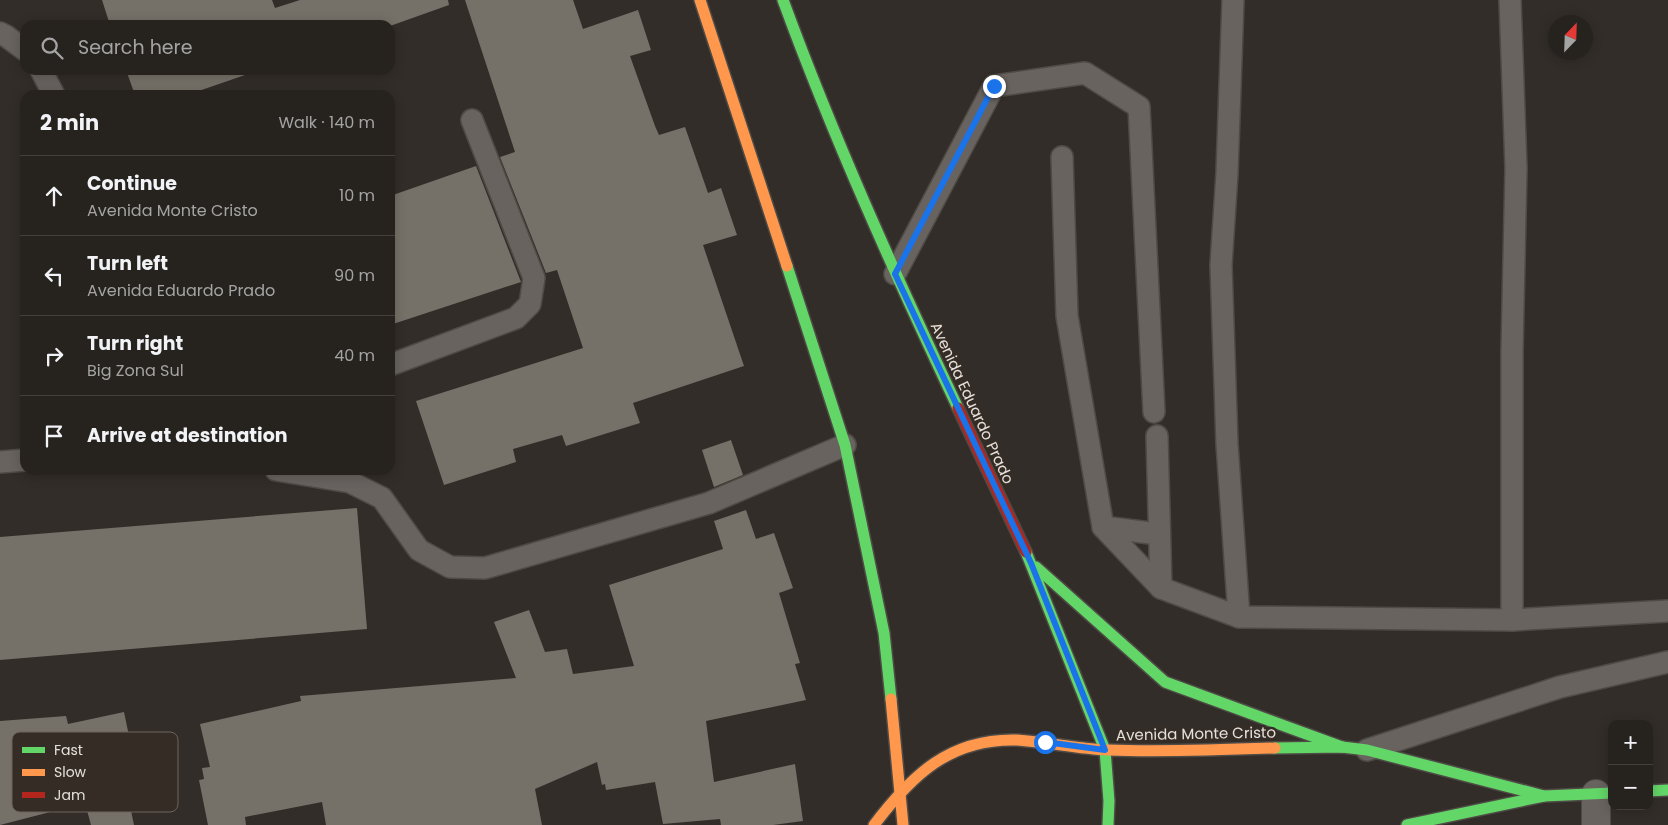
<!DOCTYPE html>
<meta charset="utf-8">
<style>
:root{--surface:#26221e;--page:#322f2b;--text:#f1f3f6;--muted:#a4a4a4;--line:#423f3c}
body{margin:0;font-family:Poppins,sans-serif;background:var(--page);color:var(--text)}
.controls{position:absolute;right:15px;bottom:15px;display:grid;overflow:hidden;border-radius:10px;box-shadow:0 2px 12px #0003}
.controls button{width:45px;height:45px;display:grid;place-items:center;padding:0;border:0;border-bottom:1px solid var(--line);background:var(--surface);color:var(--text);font:25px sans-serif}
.compass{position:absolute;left:1548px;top:15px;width:45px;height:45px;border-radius:50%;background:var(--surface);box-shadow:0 2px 12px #0003;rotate:23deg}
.stop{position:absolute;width:15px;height:15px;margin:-11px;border:4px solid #1a73e8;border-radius:50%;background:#fff}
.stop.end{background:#1a73e8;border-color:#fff;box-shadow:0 1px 5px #0008}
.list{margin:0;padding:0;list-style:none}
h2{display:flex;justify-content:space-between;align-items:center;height:65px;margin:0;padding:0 20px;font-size:21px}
h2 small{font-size:16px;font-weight:400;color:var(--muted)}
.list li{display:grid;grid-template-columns:32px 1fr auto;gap:15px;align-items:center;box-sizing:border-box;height:80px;padding:0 20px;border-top:1px solid var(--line)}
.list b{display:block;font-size:19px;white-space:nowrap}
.list p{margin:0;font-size:16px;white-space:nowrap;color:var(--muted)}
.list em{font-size:16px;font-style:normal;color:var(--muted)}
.icon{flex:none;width:28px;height:28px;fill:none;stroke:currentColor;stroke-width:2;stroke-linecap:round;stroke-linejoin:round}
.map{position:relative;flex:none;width:1668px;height:825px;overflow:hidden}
.search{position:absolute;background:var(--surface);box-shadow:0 2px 12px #0003;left:20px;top:20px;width:375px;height:55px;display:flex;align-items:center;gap:12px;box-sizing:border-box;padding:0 18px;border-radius:15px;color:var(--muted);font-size:19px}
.panel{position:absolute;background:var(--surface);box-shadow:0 2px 12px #0003;left:20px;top:90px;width:375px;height:385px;border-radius:15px}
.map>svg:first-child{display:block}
.building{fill:#757168}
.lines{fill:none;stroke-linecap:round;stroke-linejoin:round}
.lane-casing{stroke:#4e4a45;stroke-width:24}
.street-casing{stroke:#4e4a45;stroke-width:30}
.fast-casing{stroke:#4e4a45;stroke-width:14}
.slow-casing{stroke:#4e4a45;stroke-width:14}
.jam-casing{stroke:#4e4a45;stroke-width:14}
.lane{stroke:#68635f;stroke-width:21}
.street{stroke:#68635f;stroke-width:28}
.fast{stroke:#63d668;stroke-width:11}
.slow{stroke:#ff974d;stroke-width:11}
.jam{stroke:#b3261e;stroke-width:11}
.route{stroke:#1a73e8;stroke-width:6}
.labels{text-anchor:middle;stroke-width:5;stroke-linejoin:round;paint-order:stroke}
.street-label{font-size:15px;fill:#e5e0db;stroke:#352d25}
.key{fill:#352d25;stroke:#6a635c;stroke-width:1}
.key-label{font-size:14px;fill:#e5e0db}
</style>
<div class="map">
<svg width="1668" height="825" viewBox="0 0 1668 825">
<rect width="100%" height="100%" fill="#322d28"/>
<g class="building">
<path d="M102,0H272L275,8L300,0H448L449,5L390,26L110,25Z"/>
<path d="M465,0H573L583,29L638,10L651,50L630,56L655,126L659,135L685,127L708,193L721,188L737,235L703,245L744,366L633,403L640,423L566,446L562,435L513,449L516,462L444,485L416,401L583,348L557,270L546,273L500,157L515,152Z"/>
<path d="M126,70H260L187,95H135Z"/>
<path d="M476,166L521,282L390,325V196Z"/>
<path d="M731,440L743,475L714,487L702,450Z"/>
<path d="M357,508L367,629L0,660V537Z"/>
<path d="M746,510L756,539L774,533L793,588L779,593L800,663L795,664L806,700L706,721L714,782L795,764L803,821L773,825H721L720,819L663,824L655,782L606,790L605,784L602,785L597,762L535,789L542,825H326L322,802L245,817L246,825H208L199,780L204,779L202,768L210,767L200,724L301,701L300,696L516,678L494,622L529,610L545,652L567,649L573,674L634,666L609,585L723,549L714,521Z"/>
<path d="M124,712L134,760L121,763L134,825H91L85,803L0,825V721L66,716L68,724Z"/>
</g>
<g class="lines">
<defs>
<g id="lane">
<path d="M1233,0L1227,173L1221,265L1227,444L1239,617"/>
<path d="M1510,0L1516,168L1512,351V620"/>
<path d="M0,33L6,36L25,50"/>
<path d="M41,70L54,95"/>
<path d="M1062,157L1067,316L1103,527L1161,588"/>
<path d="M895,274L994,86L1085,73L1139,107L1154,412"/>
<path d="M390,365L516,318L530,304L534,278L472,120"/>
<path d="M1157,436L1161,588L1239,617L1512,620L1668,611"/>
<path d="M0,462L25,460"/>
<path d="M276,470L350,482L382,498L419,550L450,567L485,568L709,503L845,445"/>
<path d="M1103,527L1158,534"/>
<path d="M1367,750L1560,687L1668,662"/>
</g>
<path id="street" d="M1596,825V794"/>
<g id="fast">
<path d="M783,0C834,139 895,274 958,408"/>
<path d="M787,266L845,445L884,633L891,699"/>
<path d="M1026,552L1105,750L1109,801L1108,825"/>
<path d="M1036,567L1165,682L1342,747"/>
<path d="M1275,748L1342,747L1367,750L1544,796"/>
<path d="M1649,791L1668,790"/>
<path d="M1407,825L1544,796L1612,793"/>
</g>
<g id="slow">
<path d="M700,0L787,266"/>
<path d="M891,699L903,825"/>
<path d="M874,825C912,775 950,738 1017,740C1048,742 1078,749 1108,750C1164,752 1220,750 1275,748"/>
</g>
<path id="jam" d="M958,408L1026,552"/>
</defs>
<use href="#lane" class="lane-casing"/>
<use href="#street" class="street-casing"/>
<use href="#fast" class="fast-casing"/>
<use href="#slow" class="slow-casing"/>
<use href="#jam" class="jam-casing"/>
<use href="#lane" class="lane"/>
<use href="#street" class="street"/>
<use href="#fast" class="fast"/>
<use href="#slow" class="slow"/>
<use href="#jam" class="jam"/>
</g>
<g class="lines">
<path class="route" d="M994,86L895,274L1031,563L1105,750L1045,742"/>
</g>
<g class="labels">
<g class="street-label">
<text transform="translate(972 403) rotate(65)" y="5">Avenida Eduardo Prado</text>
<text transform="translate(1196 734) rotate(-1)" y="5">Avenida Monte Cristo</text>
</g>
</g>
<rect x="12" y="732" width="166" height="80" rx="8" class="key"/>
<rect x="22" y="747" width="23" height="6" fill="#63d668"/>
<rect x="22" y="769" width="23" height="7" fill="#ff974d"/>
<rect x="22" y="792" width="23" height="6" fill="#b3261e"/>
<g class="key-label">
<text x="54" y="755">Fast</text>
<text x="54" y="777">Slow</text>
<text x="54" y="800">Jam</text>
</g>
</svg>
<div class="controls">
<button>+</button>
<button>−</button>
</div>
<svg class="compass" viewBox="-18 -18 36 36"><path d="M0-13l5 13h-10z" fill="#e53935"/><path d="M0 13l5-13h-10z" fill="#a4a4a4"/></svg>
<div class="stop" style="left:1045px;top:742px"></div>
<div class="stop end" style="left:994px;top:86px"></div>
<div class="search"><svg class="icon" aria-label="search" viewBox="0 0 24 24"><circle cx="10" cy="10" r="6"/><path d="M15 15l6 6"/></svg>Search here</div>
<section class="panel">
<h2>2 min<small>Walk · 140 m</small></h2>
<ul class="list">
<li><svg class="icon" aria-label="ahead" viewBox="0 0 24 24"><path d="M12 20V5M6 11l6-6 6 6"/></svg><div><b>Continue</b><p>Avenida Monte Cristo</p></div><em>10 m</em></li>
<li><svg class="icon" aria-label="left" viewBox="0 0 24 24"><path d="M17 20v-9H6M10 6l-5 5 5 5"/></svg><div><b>Turn left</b><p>Avenida Eduardo Prado</p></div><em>90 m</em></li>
<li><svg class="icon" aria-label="right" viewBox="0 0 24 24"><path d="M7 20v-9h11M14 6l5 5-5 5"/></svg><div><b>Turn right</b><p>Big Zona Sul</p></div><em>40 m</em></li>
<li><svg class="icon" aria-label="arrive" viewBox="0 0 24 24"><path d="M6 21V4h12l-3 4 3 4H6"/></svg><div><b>Arrive at destination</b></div></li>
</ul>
</section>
</div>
